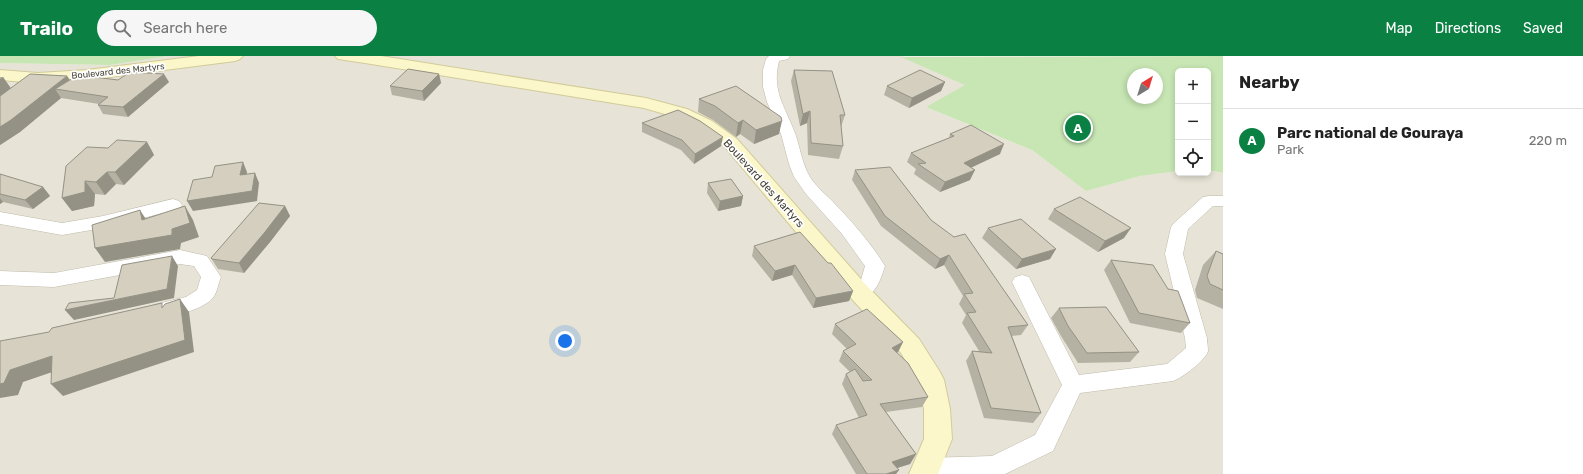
<!DOCTYPE html>
<meta charset="utf-8">
<style>
:root{--surface:#fff;--page:#f6f6f6;--text:#222;--muted:#767676;--line:#e0e0e0;--accent:#0b8043}
body{margin:0;font-family:Rubik,sans-serif;background:var(--page);color:var(--text)}
.controls{position:absolute;right:12px;top:12px;display:grid;overflow:hidden;border-radius:6px;box-shadow:0 2px 6px #0003}
.controls button{width:36px;height:36px;display:grid;place-items:center;padding:0;border:0;border-bottom:1px solid var(--line);background:var(--surface);color:var(--text);font:20px sans-serif}
.compass{position:absolute;left:1127px;top:12px;width:36px;height:36px;border-radius:50%;background:var(--surface);box-shadow:0 2px 6px #0003;rotate:38deg}
.you{position:absolute;left:565px;top:285px;width:14px;height:14px;margin:-10px;border:3px solid #fff;border-radius:50%;background:#1a73e8;box-shadow:0 0 0 6px #1a73e833}
.badge{display:grid;place-items:center;width:26px;height:26px;border-radius:50%;background:var(--accent);color:#fff;font-size:13px;font-weight:700}
.pin{position:absolute;translate:-50% -50%;border:2px solid #fff;box-shadow:0 1px 4px #0006}
.list{margin:0;padding:0;list-style:none}
h2{display:flex;justify-content:space-between;align-items:center;height:52px;margin:0;padding:0 16px;font-size:17px}
h2 small{font-size:13px;font-weight:400;color:var(--muted)}
.list li{display:grid;grid-template-columns:26px 1fr auto;gap:12px;align-items:center;box-sizing:border-box;height:64px;padding:0 16px;border-top:1px solid var(--line)}
.list b{display:block;font-size:15px;white-space:nowrap}
.list p{margin:0;font-size:13px;white-space:nowrap;color:var(--muted)}
.list em{font-size:13px;font-style:normal;color:var(--muted)}
.icon{flex:none;width:22px;height:22px;fill:none;stroke:currentColor;stroke-width:2;stroke-linecap:round;stroke-linejoin:round}
.map{position:relative;flex:none;width:1223px;height:418px;overflow:hidden}
header{display:flex;align-items:center;gap:24px;box-sizing:border-box;height:56px;padding:0 20px;background:var(--accent);color:#fff}
header strong{font-size:19px}
nav{display:flex;gap:22px;margin-inline-start:auto;font-size:14px}
.search{width:280px;height:36px;background:var(--page);display:flex;align-items:center;gap:10px;box-sizing:border-box;padding:0 14px;border-radius:22px;color:var(--muted);font-size:15px}
main{display:flex}
aside{flex:1;background:var(--surface)}
.map>svg:first-child{display:block}
.residential{fill:#e7e4d7}
.green{fill:#c7e6b3;fill-rule:evenodd}
.lines{fill:none;stroke-linecap:round;stroke-linejoin:round}
.street-casing{stroke:#bebbab;stroke-width:1}
.secondary-casing{stroke:#d1cb9a;stroke-width:2}
.street{fill:#fff;fill-rule:evenodd}
.secondary{fill:#fcf7ca;fill-rule:evenodd}
.wall{fill:#b6b2a3}
.shaded-wall{fill:#949185}
.building{fill:#d4cfbe;stroke:#949185}
.labels{text-anchor:middle;stroke-width:3.5;stroke-linejoin:round;paint-order:stroke}
.far-street-label{font-size:9px;fill:#464337;stroke:#fff}
.street-label{font-size:11px;fill:#464337;stroke:#fff}
</style>
<header>
<strong>Trailo</strong>
<div class="search"><svg class="icon" aria-label="search" viewBox="0 0 24 24"><circle cx="10" cy="10" r="6"/><path d="M15 15l6 6"/></svg>Search here</div>
<nav><a>Map</a><a>Directions</a><a>Saved</a></nav>
</header>
<main>
<div class="map">
<svg width="1223" height="418" viewBox="0 0 1223 418">
<rect width="100%" height="100%" fill="#f3f2e8"/>
<path class="residential" d="M168,0H902L966,29L926,51L1032,94L1086,135L1140,120L1178,115V117H1208V114L1223,117V418H0V7L110,9Z"/>
<g class="green">
<path d="M0,0H168L110,9L0,7Z"/>
<path d="M1223,0V117L1208,114V15H1178V115L1140,120L1086,135L1032,94L926,51L965,29L901,1ZM1133,18H1157V42H1133Z"/>
</g>
<g class="lines">
<defs>
<g id="street">
<path d="M769,0H790L788,3L779,5C772,34 783,47 793,72C800,88 801,106 810,121C816,131 827,139 835,148C853,167 871,187 885,210C880,226 873,247 852,241L849,236L852,231L861,224L865,210L842,178L806,138L794,121L789,108L781,78L767,46L763,31V14L766,3Z"/>
<path d="M1209,140H1223V150H1213L1188,173L1183,198L1207,282C1207,286 1208,291 1208,295C1206,304 1182,322 1173,325L1080,337L1053,395L1005,418H916L914,413L917,405L926,402L992,400L1035,379L1062,329L1012,226L1015,221L1022,219L1029,221L1079,319L1167,308L1186,292L1185,282L1165,198L1171,171L1174,167L1203,141Z"/>
<path d="M173,143L179,145L182,149L179,153L103,172L62,179L0,168V156L62,167L103,160Z"/>
<path d="M180,194L207,200L221,221C218,228 217,239 211,244C200,254 167,264 153,259L150,254L153,249L186,241L197,234L201,221L194,210L180,208L54,231L0,229V215L54,217Z"/>
</g>
<g id="secondary">
<path d="M199,0H243L240,3L235,5L87,24L38,27L0,24V14L38,17L87,14Z"/>
<path d="M335,0H381L646,42L687,53L712,65L737,83L867,230L919,283L940,316L944,324L950,353L952,383L938,418H909L924,383V353L918,326L901,297L851,242L725,91L700,73L675,61L644,52L365,7L338,3Z"/>
</g>
</defs>
<use href="#street" class="street-casing"/>
<use href="#secondary" class="secondary-casing"/>
<use href="#street" class="street"/>
<use href="#secondary" class="secondary"/>
</g>
<g class="wall">
<path d="M794,14L845,59L841,71L843,90L839,103L808,99L807,67L800,70L791,25Z"/>
<path d="M439,18L441,27L424,45L392,39L390,30Z"/>
<path d="M67,20L70,24H118L169,26L128,61L103,58L98,49L99,48L61,42L20,76L0,89V21H3L11,32Z"/>
<path d="M945,26L941,35L909,52L884,39L887,30Z"/>
<path d="M699,43L779,78L754,88L740,78L736,81L713,64L698,56Z"/>
<path d="M642,67L721,90L694,108L681,94L642,76Z"/>
<path d="M950,78L1000,98L971,111L970,124L940,136L914,118L916,113L907,106L911,97L949,82Z"/>
<path d="M147,86L154,99L124,129L116,128L105,139L95,138L94,150L72,155L62,142L108,92Z"/>
<path d="M855,114L931,164L1028,269L1021,279L1012,280L1041,357L1033,367L984,362L966,305L972,295H979L962,267L966,259L959,248L963,240L944,209L935,213L881,170L852,124Z"/>
<path d="M0,118L43,131L50,140L33,153L3,146L0,148Z"/>
<path d="M708,127L743,140L741,150L718,155L707,137Z"/>
<path d="M285,150L290,160L270,186L244,217L218,213L211,202Z"/>
<path d="M1054,153L1124,182L1098,196L1048,163Z"/>
<path d="M988,172L1050,203L1016,213L982,182Z"/>
<path d="M754,190L853,235L849,245L813,252L792,219L772,225L752,200Z"/>
<path d="M1216,195L1223,198V253L1197,242L1195,234L1203,209Z"/>
<path d="M1111,204L1168,233L1190,267L1181,277L1130,267L1104,214Z"/>
<path d="M1059,252L1139,296L1130,306L1078,307L1061,280L1051,262Z"/>
<path d="M835,268L903,286L898,296L897,297L928,341L922,351L886,356L916,398L910,408L897,412L896,418H856L832,378L836,369L859,362L842,328L846,318L850,316L839,305L843,295L847,293L832,278Z"/>
</g>
<g class="shaded-wall">
<path d="M164,18L169,26L128,61L123,51Z"/>
<path d="M439,18L441,27L424,45L422,35Z"/>
<path d="M67,20L74,31L55,33L61,42L20,76L0,89V71Z"/>
<path d="M3,21L11,33L0,41V23Z"/>
<path d="M945,26L941,35L909,52L912,42Z"/>
<path d="M810,55L807,67L800,70L803,58Z"/>
<path d="M743,64L740,78L736,81L738,67Z"/>
<path d="M782,65L779,78L754,88L756,74Z"/>
<path d="M723,81L721,90L694,108L695,98Z"/>
<path d="M147,86L154,99L124,129L115,116Z"/>
<path d="M1004,88L1000,98L960,117L964,107Z"/>
<path d="M243,106L247,116L245,129L240,119Z"/>
<path d="M975,114L970,124L940,136L945,126Z"/>
<path d="M107,116L116,128L105,139L96,126Z"/>
<path d="M255,117L259,127L257,145L193,155L187,145Z"/>
<path d="M85,125L95,138L94,150L72,155L62,142Z"/>
<path d="M43,131L50,140L33,153L25,144Z"/>
<path d="M743,140L741,150L718,155L720,145Z"/>
<path d="M0,142L3,146L0,148Z"/>
<path d="M185,150L193,164L199,181L181,187L180,193L105,206L95,192L172,173Z"/>
<path d="M285,150L290,160L270,186L244,217L239,207Z"/>
<path d="M140,154L149,168L142,164Z"/>
<path d="M1131,172L1124,182L1098,196L1105,185Z"/>
<path d="M1056,193L1050,203L1016,213L1022,203Z"/>
<path d="M949,199L944,209L935,213L940,203Z"/>
<path d="M172,200L178,210L174,242L74,264L65,254L167,233Z"/>
<path d="M795,209L792,219L772,225L775,215Z"/>
<path d="M853,235L849,245L813,252L816,242Z"/>
<path d="M180,243L189,256L194,296L63,340L51,328Z"/>
<path d="M903,286L898,296L887,302L892,292Z"/>
<path d="M52,300L64,312L23,326L18,339L0,342V328L10,314Z"/>
<path d="M916,398L910,408L887,415L892,406Z"/>
<path d="M899,414L896,418H886Z"/>
</g>
<g class="building">
<path d="M408,13L439,18L422,35L390,30Z"/>
<path d="M794,14L832,15L845,59H840L843,90L811,87L810,55L803,58Z"/>
<path d="M920,14L945,26L912,42L887,30Z"/>
<path d="M130,16L164,18L123,51L98,49L108,41L55,33L78,19L118,24Z"/>
<path d="M30,18L67,20L11,64L0,71V40Z"/>
<path d="M736,30L781,61L782,65L756,74L743,64L738,67L715,50L699,43Z"/>
<path d="M678,54L700,65L723,81L695,98L682,84L642,67Z"/>
<path d="M971,69L1004,88L964,107L975,114L945,126L918,108L926,107L911,97L954,80L950,78Z"/>
<path d="M117,84L147,86L115,116H107L96,126L85,125V136L62,142L66,110L87,91L108,92Z"/>
<path d="M243,106L240,119L255,117L252,135L187,145L193,124L212,121L215,110Z"/>
<path d="M890,111L931,164L954,181L965,178L1028,269L1008,271L1041,357L991,352L972,295L992,297L967,257L976,256L964,238L973,237L949,199L940,203L885,160L855,114Z"/>
<path d="M0,118L43,131L25,144L0,138Z"/>
<path d="M731,123L743,140L720,145L708,127Z"/>
<path d="M1080,141L1131,172L1105,185L1054,153Z"/>
<path d="M259,147L285,150L265,176L239,207L212,203L211,202Z"/>
<path d="M185,150L190,167L172,173V179L95,192L92,169L140,154L142,164Z"/>
<path d="M1021,163L1056,193L1022,203L988,172Z"/>
<path d="M800,176L828,207H831L853,235L816,242L795,209L775,215L754,190Z"/>
<path d="M1216,195L1223,198V234L1210,228L1207,220Z"/>
<path d="M172,200L167,233L65,254L69,247L114,242L122,209Z"/>
<path d="M1111,204L1153,209L1168,233L1178,235L1190,267L1139,257Z"/>
<path d="M180,243L185,284L51,328L52,300L10,314L4,327L0,328V285L49,276L52,272L162,247V252L165,248Z"/>
<path d="M1106,251L1139,296L1087,297L1068,270L1059,252Z"/>
<path d="M867,253L903,286L892,292L908,307L928,341L880,348L916,398L892,406L899,414L886,418H867L836,369L867,359L846,318L855,313L863,325L872,324L843,295L856,288L835,268Z"/>
</g>
<g class="labels">
<g class="far-street-label">
<text transform="translate(118 15) rotate(-6)" y="3">Boulevard des Martyrs</text>
</g>
<g class="street-label">
<text transform="translate(764 127) rotate(48)" y="4">Boulevard des Martyrs</text>
</g>
</g>
</svg>
<div class="controls">
<button>+</button>
<button>−</button>
<button><svg class="icon" aria-label="locate" viewBox="0 0 24 24"><circle cx="12" cy="12" r="6"/><path d="M12 2v4M12 18v4M2 12h4M18 12h4"/></svg></button>
</div>
<svg class="compass" viewBox="-18 -18 36 36"><path d="M0-13l5 13h-10z" fill="#e53935"/><path d="M0 13l5-13h-10z" fill="#767676"/></svg>
<div class="you"></div>
<div class="pin badge" style="left:1078px;top:72px">A</div>
</div>
<aside>
<h2>Nearby<small></small></h2>
<ul class="list">
<li><span class="badge">A</span><div><b>Parc national de Gouraya</b><p>Park</p></div><em>220 m</em></li>
</ul>
</aside>
</main>
